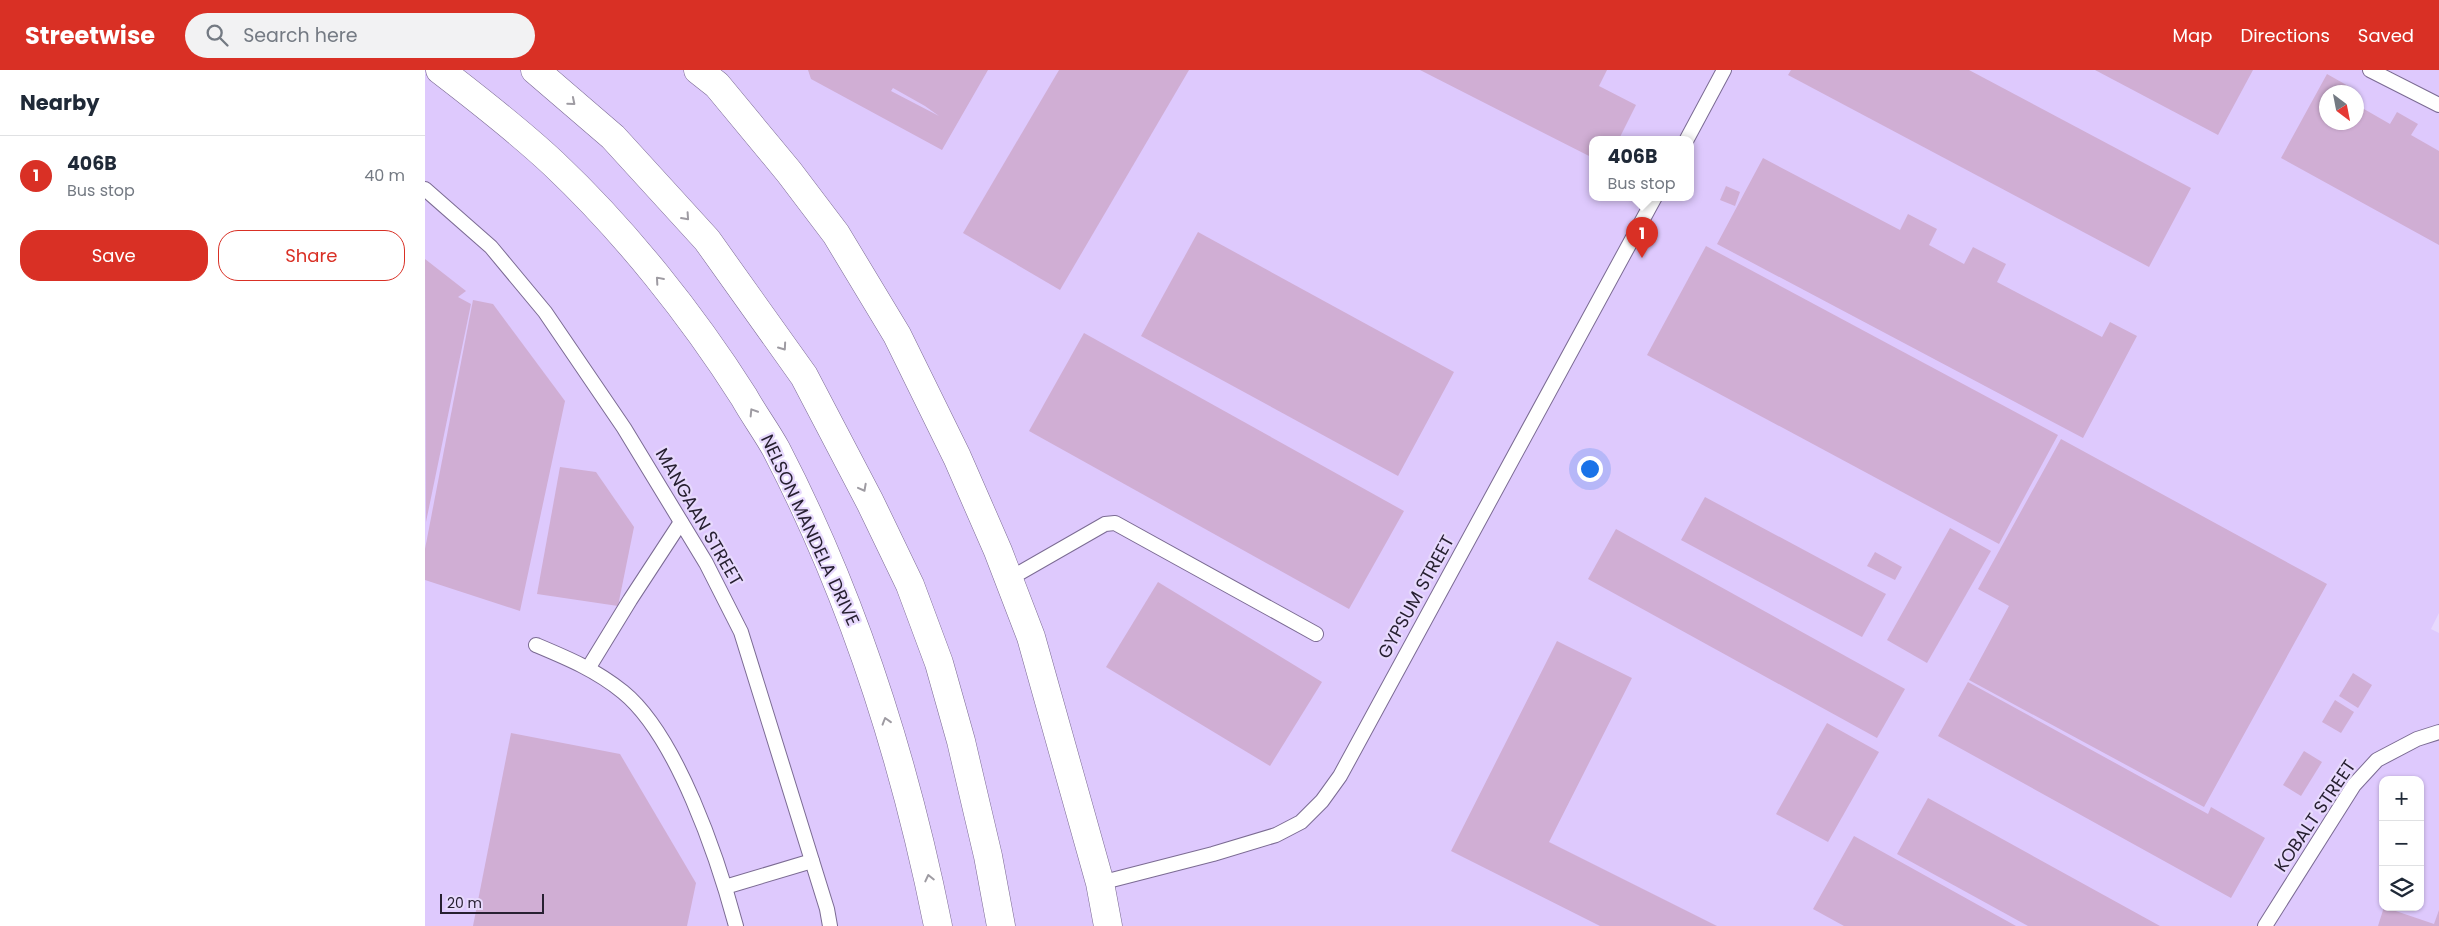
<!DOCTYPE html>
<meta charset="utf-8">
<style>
:root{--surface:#fff;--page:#f2f2f3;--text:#1f2937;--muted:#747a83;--line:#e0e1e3;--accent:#d93025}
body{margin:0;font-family:Poppins,sans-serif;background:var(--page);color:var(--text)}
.controls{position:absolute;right:15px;bottom:15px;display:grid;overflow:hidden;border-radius:10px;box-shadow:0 1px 4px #0004}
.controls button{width:45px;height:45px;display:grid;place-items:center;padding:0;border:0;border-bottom:1px solid var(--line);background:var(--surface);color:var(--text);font:25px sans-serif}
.compass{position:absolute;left:1894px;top:15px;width:45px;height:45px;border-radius:50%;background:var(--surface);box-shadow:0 1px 4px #0004;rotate:148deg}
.scale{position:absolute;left:15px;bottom:12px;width:104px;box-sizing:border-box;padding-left:5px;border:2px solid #272031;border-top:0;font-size:14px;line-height:18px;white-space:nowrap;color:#272031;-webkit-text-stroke:4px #e7d9fd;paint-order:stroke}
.you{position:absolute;left:1164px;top:398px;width:18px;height:18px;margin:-12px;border:4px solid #fff;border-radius:50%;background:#1a73e8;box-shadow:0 0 0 8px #1a73e833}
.badge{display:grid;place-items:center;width:32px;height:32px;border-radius:50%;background:var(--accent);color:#fff;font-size:16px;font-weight:700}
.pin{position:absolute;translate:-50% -41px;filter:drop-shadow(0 1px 2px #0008)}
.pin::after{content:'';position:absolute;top:26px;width:18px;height:15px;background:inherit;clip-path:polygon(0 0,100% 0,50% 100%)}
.popup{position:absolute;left:1164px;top:66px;width:105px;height:65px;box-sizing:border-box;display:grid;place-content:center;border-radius:10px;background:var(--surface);filter:drop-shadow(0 1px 4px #0005);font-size:16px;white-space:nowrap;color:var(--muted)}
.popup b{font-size:19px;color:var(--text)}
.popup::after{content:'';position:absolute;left:50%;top:100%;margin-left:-10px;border:10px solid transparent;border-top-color:var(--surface)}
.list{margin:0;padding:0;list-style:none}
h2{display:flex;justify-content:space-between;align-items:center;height:65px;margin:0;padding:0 20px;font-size:21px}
h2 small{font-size:16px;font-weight:400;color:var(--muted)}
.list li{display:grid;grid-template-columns:32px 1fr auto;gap:15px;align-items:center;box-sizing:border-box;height:80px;padding:0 20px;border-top:1px solid var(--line)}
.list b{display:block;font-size:19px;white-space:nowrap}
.list p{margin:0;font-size:16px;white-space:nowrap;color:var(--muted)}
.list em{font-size:16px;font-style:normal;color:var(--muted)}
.actions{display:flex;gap:10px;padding:15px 20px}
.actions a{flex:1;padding:11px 0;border:1px solid var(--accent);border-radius:20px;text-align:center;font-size:18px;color:var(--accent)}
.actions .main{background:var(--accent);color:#fff}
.icon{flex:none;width:28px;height:28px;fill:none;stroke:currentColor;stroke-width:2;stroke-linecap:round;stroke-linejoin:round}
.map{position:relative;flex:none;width:2014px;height:856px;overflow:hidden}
header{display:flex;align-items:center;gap:30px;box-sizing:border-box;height:70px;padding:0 25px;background:var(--accent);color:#fff}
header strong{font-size:24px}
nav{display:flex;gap:28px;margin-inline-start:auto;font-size:18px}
.search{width:350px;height:45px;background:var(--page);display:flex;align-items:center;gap:12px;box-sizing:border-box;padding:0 18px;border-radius:28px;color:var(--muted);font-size:19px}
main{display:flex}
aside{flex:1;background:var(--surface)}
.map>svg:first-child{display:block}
.built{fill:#dec9fd;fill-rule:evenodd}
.building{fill:#d0aed4;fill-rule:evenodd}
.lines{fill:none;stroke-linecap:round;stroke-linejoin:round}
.service-casing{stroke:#7b6b93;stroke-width:16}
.minor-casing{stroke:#7b6b93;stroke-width:29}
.secondary-casing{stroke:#7b6b93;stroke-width:29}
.service{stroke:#fff;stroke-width:14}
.minor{stroke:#fff;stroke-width:28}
.secondary{stroke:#fff;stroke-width:28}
.oneway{stroke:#9e9ba2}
.labels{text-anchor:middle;stroke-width:4.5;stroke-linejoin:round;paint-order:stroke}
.street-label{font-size:18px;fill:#272031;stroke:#e7d9fd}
</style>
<header>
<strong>Streetwise</strong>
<div class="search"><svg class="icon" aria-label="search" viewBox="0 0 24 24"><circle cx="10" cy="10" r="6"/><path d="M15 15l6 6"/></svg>Search here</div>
<nav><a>Map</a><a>Directions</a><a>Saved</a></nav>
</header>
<main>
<aside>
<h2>Nearby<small></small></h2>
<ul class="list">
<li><span class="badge">1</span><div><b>406B</b><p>Bus stop</p></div><em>40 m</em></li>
</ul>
<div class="actions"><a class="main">Save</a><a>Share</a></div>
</aside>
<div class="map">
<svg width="2014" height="856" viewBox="0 0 2014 856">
<rect width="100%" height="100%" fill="#e7d9fd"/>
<path class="built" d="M0,0H2014V543L2006,559L2014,563V856H0ZM1902,22H1932V52H1902ZM1168,69H1266V127H1168ZM1958,710H1995V837H1958Z"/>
<g class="building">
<path d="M383,0H563L517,80L386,9ZM468,18L500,36L514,46L466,21Z"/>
<path d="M634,0H764L635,220L538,163Z"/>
<path d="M995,0H1182L1174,16L1211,35L1194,69H1168V88Z"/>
<path d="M1366,0H1544L1766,118L1724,197L1363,5Z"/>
<path d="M1670,0H1828L1793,65Z"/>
<path d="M1902,4L1925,17L1922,22H1902V52H1932V35L1965,54L1972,42L1993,54L1986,65L2014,81V175L1856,88Z"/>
<path d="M1338,88L1475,160L1483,144L1512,159L1504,175L1539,194L1548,177L1581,194L1572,212L1677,267L1685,252L1712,266L1658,368L1292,174Z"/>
<path d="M1301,116L1315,122L1310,136L1295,130Z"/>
<path d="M773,162L1029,302L973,406L716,266Z"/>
<path d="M1281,176L1633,365L1574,474L1222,285Z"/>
<path d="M0,189L41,221L33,227L46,234L1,452Z"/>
<path d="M48,230L68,234L140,331L95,541L0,510V479Z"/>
<path d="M659,263L979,441L924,539L604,361Z"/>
<path d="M1636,369L1902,514L1779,737L1544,610L1584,536L1553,519Z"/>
<path d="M135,397L171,402L209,457L193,536L112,524Z"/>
<path d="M1280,427L1461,524L1437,567L1256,470Z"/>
<path d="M1525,458L1566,481L1502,593L1462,570Z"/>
<path d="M1191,459L1480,619L1452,668L1163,509Z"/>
<path d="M1450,482L1477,497L1470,510L1442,496Z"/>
<path d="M733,512L897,612L845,696L681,597Z"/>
<path d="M1132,571L1207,608L1124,772L1292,856H1175L1026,781Z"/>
<path d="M1928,603L1947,615L1933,638L1914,626Z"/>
<path d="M1543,612L1783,744L1786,737L1840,768L1806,828L1513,666Z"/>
<path d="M1910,630L1929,642L1916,663L1897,652Z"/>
<path d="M1402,653L1454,682L1403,772L1351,744Z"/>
<path d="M86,663L195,684L271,813L262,856H48Z"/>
<path d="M1879,681L1897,692L1876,726L1858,715Z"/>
<path d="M1503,728L1735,856H1603L1472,784Z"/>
<path d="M1429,766L1591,856H1419L1388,839Z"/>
<path d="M1959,837L2009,854L2014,840V856H1953Z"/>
</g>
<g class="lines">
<defs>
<g id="service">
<path d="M1945,0L2014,35"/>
<path d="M1262,69L1299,0"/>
<path d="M0,119L66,177L120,242L199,358L281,493L316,562L402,839L405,856"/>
<path d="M584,509L680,454L690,453L891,564"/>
<path d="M111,575C142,588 171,600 198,622C252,666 293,789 311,856"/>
<path d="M164,597L205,530L256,452"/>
<path d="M675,813L788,784L851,765L876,752L897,731L915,706L1230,127"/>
<path d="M300,817L387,791"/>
<path d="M1840,856L1929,715L1952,690L1992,669L2014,662"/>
</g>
<path id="minor" d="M273,0L292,15L364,102L411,164L472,265L532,387L573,481L606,567L675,813L683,856"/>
<g id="secondary">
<path d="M15,0C54,30 94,61 129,94C200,161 267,245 319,327C329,345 341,361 351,379C429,529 480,691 513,856"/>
<path d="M110,0L188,67L282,170L379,306L445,432L485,515L514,593L536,671L563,786L576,856"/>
</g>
</defs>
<use href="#service" class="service-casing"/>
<use href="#minor" class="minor-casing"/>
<use href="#secondary" class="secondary-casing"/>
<use href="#service" class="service"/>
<use href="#minor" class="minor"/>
<use href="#secondary" class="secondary"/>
</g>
<defs><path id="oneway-chevron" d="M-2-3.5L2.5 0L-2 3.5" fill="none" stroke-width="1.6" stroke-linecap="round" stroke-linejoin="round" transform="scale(1.25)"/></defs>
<g class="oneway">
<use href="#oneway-chevron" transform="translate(147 32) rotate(40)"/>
<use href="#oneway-chevron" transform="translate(261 147) rotate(48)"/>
<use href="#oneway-chevron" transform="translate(234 210) rotate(-131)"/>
<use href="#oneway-chevron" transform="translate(358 277) rotate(55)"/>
<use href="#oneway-chevron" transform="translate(328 342) rotate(-122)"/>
<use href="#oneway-chevron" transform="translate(438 418) rotate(62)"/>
<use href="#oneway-chevron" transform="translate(461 651) rotate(-107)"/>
<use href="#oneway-chevron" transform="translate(504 808) rotate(-103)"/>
</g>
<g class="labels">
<g class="street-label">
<text transform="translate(274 447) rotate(60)" y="6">MANGAAN STREET</text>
<text transform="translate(385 460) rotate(65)" y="6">NELSON MANDELA DRIVE</text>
<text transform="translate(991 527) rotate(-61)" y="6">GYPSUM STREET</text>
<text transform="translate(1890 746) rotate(-56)" y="6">KOBALT STREET</text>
</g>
</g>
</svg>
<div class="controls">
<button>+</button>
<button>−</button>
<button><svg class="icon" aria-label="layers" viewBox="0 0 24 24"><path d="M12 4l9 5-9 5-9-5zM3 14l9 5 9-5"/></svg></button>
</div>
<svg class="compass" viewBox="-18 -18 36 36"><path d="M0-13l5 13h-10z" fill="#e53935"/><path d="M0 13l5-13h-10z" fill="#747a83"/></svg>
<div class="scale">20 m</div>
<div class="you"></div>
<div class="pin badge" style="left:1217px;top:188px">1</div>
<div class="popup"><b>406B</b>Bus stop</div>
</div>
</main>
